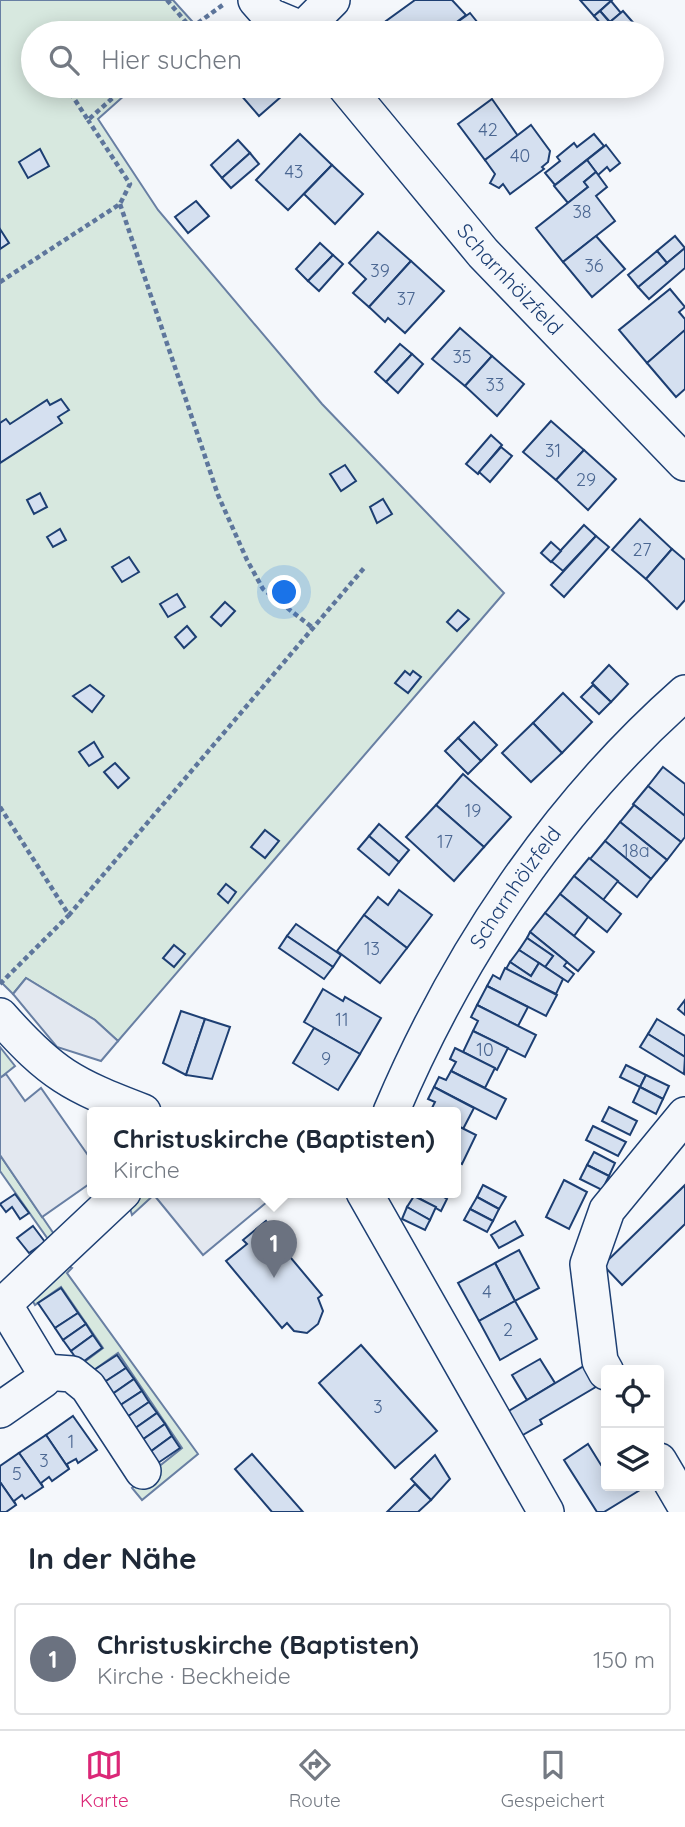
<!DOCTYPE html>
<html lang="de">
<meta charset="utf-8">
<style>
:root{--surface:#fff;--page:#f2f2f3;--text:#1f2937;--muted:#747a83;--line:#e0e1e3;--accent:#db2777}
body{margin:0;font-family:Quicksand,sans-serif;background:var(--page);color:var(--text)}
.controls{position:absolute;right:21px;bottom:21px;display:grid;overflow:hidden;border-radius:7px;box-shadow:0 4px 18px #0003}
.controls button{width:63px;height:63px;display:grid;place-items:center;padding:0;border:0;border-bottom:2px solid var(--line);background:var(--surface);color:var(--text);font:35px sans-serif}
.you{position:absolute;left:285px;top:593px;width:24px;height:24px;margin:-18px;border:5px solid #fff;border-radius:50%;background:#1a73e8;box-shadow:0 0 0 10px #1a73e833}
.badge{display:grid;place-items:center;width:46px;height:46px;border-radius:50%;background:var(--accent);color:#fff;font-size:23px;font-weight:700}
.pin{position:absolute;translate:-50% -58px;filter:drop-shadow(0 2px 4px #0008)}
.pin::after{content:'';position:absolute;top:37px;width:24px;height:21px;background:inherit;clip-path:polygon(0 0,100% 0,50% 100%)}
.popup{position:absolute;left:87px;top:1107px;width:374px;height:91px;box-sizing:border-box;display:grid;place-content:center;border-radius:7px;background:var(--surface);filter:drop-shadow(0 2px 5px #0005);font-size:23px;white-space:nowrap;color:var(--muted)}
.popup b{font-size:26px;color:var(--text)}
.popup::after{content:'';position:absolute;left:50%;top:100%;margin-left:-14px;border:14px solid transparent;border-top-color:var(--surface)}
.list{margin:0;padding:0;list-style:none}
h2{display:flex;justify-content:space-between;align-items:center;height:91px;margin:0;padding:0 28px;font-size:30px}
h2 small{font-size:23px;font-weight:400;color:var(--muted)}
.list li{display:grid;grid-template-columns:46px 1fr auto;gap:21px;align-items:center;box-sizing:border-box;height:112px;margin:0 14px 14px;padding:0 14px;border:2px solid var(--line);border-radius:7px}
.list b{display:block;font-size:26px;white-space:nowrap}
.list p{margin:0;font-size:23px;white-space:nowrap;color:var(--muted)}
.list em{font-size:23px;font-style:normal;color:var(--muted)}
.icon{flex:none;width:38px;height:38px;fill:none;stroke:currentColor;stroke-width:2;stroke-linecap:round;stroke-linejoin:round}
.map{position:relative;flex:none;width:685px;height:1512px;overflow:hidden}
.search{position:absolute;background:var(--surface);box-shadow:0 4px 18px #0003;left:21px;right:21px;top:21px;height:77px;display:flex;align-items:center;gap:18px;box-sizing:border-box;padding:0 24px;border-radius:38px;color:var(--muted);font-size:26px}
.sheet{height:217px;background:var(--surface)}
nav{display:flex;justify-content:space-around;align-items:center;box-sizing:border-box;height:98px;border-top:2px solid var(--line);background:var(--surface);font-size:19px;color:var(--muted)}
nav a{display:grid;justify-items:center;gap:4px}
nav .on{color:var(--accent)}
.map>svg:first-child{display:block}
.green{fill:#d7e8df;stroke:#687fa3;stroke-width:2}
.parking{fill:#e3e8f0;stroke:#687fa3;stroke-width:2}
.building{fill:#d5e0f0;stroke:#1d3f73;stroke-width:2}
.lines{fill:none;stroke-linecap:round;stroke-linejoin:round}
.minor-casing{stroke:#1d3f73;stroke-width:38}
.path{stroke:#5e769c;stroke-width:4.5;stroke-dasharray:5 3.5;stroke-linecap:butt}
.minor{stroke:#f4f7fb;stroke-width:35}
.labels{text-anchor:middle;stroke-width:5;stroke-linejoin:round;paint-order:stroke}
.number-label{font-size:18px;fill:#4b6792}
.street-label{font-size:21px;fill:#1d3f73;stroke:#f4f7fb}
</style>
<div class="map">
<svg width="685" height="1512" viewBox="0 0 685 1512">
<rect width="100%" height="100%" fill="#f4f7fb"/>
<g class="green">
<path d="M0,0H173L199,29L194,33H33V86H135L98,119L158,210L322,404L504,593L118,1041L95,1020L26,978L13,994L0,981Z"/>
<path d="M0,1047L15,1066L0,1078Z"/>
<path d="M0,1155L56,1237L50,1242L0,1171Z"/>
<path d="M145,1192H157L132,1215L129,1205Z"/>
<path d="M62,1262L72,1268L67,1273L198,1454L142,1500L132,1488L182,1448L118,1353L94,1370L83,1363L103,1348L61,1287L35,1305L29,1295Z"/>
</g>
<g class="parking">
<path d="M26,978L95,1020L118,1041L101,1061L57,1047L13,994Z"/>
<path d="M6,1074L25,1101L41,1088L92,1161V1182L42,1217L0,1155V1078Z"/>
<path d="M157,1192H279L203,1255L154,1195Z"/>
</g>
<g class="building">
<path d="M415,0H452L466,15L442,33H395L386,21Z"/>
<path d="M580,0H612L594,16Z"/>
<path d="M611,1L621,13L610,22L600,11Z"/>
<path d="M600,11L613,26L607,31L594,16Z"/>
<path d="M623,11L637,27L631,33H609L607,31L613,26L610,22Z"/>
<path d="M470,13L486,33H447L445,31Z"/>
<path d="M235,25L242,33H225Z"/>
<path d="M157,86H173L164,94Z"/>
<path d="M233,86H287L290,89L259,116Z"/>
<path d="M492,99L518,136L485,160L458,124Z"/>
<path d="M531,125L550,151L548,162L542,167L544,169L510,194L503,184L499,188L490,183L495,174L485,160Z"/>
<path d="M300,134L332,165L288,210L256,180Z"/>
<path d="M594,134L604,146L555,185L545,173L560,161L557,157L574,143L577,147Z"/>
<path d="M238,140L250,153L222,178L211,165Z"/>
<path d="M606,145L620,163L610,171L607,167L598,175L587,160Z"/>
<path d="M40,149L49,166L28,178L19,162Z"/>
<path d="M250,153L259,164L231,188L222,178Z"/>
<path d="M587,160L596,172L584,182L588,187L568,203L554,186Z"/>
<path d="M332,165L363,194L335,224L304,194Z"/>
<path d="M596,172L607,187L596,196L615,221L563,262L536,228L588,187L584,182Z"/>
<path d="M196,201L209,216L188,233L175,217Z"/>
<path d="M0,229L9,243L0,249Z"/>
<path d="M378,232L411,261L369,307L353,293L366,279L349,263Z"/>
<path d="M596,236L625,269L592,297L563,262Z"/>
<path d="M675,236L685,248L667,263L657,251Z"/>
<path d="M320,243L333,255L308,281L296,269Z"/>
<path d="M685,248V268L649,299L638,287Z"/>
<path d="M657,251L667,263L638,287L628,275Z"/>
<path d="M333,255L343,264L319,291L308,281Z"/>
<path d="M411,261L444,291L405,333L388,318L385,322L369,307Z"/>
<path d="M670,289L685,307L679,312L685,319V330L647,363L619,330Z"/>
<path d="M460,328L492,356L465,386L432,359Z"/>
<path d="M685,330V389L676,397L647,363Z"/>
<path d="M400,344L412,354L386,382L375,372Z"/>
<path d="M412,354L423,364L398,393L386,382Z"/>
<path d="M492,356L524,384L497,416L465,386Z"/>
<path d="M61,399L69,410L58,417L62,423L0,463V423L6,419L10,424L47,400L50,405Z"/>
<path d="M551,421L584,450L556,480L523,452Z"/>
<path d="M491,435L502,445L478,474L466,464Z"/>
<path d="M501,447L512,456L490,482L479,472Z"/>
<path d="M584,450L616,479L588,510L556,480Z"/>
<path d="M345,465L356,481L341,491L330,474Z"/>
<path d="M40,493L47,507L34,514L27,500Z"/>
<path d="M383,499L392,514L377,523L370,507Z"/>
<path d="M640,519L672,549L646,579L612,550Z"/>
<path d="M584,525L596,536L563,571L551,561Z"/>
<path d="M60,529L66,540L53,547L47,537Z"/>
<path d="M596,536L609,547L564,597L551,585Z"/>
<path d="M551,542L561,551L551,562L541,553Z"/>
<path d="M672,549L685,560V600L677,609L646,579Z"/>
<path d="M129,557L139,572L122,582L112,567Z"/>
<path d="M177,594L185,607L168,617L160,604Z"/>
<path d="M225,602L235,611L221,626L211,617Z"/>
<path d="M458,610L469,619L457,631L447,622Z"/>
<path d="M187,626L196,637L184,648L175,637Z"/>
<path d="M609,665L628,684L611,702L592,683Z"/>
<path d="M405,671L410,675L413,671L421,677L408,693L395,683Z"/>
<path d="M90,685L104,696L92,712L73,696Z"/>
<path d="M593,685L611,702L599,714L581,697Z"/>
<path d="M563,693L592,722L562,753L533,723Z"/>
<path d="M474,722L497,745L481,761L458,738Z"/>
<path d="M533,723L562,753L531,782L502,753Z"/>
<path d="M458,738L481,761L468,774L445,751Z"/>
<path d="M94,742L103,757L89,766L79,752Z"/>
<path d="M115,763L129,778L118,788L104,772Z"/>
<path d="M663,767L685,784V816L648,786Z"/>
<path d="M463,774L511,817L484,847L436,805Z"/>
<path d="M648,786L685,816V837L681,842L633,804Z"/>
<path d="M436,805L484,847L454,881L406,837Z"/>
<path d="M634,805L681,842L667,860L620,822Z"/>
<path d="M620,822L667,860L651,879L605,841Z"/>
<path d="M379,824L409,850L399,862L369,836Z"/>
<path d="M265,830L279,841L265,858L251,847Z"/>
<path d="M369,836L399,862L389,875L358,849Z"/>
<path d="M605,841L651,879L637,897L590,859Z"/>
<path d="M589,858L618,881L603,900L574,876Z"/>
<path d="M574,876L621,914L607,932L560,894Z"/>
<path d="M226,884L236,892L228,903L218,894Z"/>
<path d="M399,890L432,915L407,948L364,915L378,897L388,905Z"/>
<path d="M560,894L588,917L574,936L545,913Z"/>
<path d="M545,913L594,952L578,971L530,932Z"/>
<path d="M364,915L407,948L380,983L337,951Z"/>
<path d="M296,924L341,955L333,967L287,936Z"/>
<path d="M530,932L567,962L564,966L574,974L568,982L545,967L553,956L527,938Z"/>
<path d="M287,936L333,967L324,979L279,948Z"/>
<path d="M527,938L553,956L545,967L519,950Z"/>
<path d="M174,945L185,954L174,967L163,958Z"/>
<path d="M519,950L539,963L531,976L510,962Z"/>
<path d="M510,962L531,976L539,963L563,979L556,994L506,969Z"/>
<path d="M505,968L557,995L546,1016L487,986L493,975L500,979Z"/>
<path d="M487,986L528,1007L518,1026L477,1005Z"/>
<path d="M323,989L343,1001L345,997L381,1018L360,1054L304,1022Z"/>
<path d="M685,1000V1015L678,1009Z"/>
<path d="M477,1005L536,1035L525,1057L473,1031L478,1021L471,1017Z"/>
<path d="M181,1011L205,1019L186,1075L163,1063Z"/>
<path d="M205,1019L230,1027L212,1079L186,1075Z"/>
<path d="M657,1019L685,1036V1057L648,1034Z"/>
<path d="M314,1028L360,1054L338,1090L293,1063Z"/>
<path d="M473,1031L508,1048L497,1070L463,1052Z"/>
<path d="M648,1034L685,1057L684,1074L640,1047Z"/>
<path d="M455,1048L495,1068L485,1088L451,1071L456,1062L450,1059Z"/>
<path d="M626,1065L646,1075L640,1087L620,1077Z"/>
<path d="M451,1071L506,1099L496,1119L434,1087L439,1077L446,1080Z"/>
<path d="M646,1075L669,1086L663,1099L640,1087Z"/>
<path d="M434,1087L474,1108L463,1129L456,1125V1112H430L435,1102L428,1099Z"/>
<path d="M640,1087L663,1099L656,1114L633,1102Z"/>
<path d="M609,1107L637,1121L630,1135L602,1121Z"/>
<path d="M456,1125L476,1135L462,1164L456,1160Z"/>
<path d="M593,1126L626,1142L618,1156L586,1140Z"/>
<path d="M594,1152L615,1163L609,1176L587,1165Z"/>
<path d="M587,1165L609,1176L602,1190L580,1179Z"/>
<path d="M564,1180L587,1192L569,1229L546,1217Z"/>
<path d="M483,1185L506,1197L499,1209L477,1197Z"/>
<path d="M685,1185V1224L622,1285L603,1265Z"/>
<path d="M422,1192H435L447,1199L441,1211L419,1198Z"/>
<path d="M15,1194L29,1213L20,1219L12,1207L6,1212L0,1204Z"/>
<path d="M414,1196L436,1207L430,1220L407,1207Z"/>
<path d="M477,1197L499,1209L493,1221L470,1209Z"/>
<path d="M407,1207L430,1220L425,1230L402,1219Z"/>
<path d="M470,1209L493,1221L487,1232L464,1220Z"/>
<path d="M266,1221L279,1236L275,1239L322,1295L318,1298L323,1311L318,1324L307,1333L294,1331L287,1323L282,1328L226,1261L247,1244L243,1240Z"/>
<path d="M515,1221L523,1235L499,1248L491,1235Z"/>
<path d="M33,1226L45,1242L29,1253L17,1238Z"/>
<path d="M519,1250L539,1288L515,1301L495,1263Z"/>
<path d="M495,1263L515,1301L479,1321L458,1283Z"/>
<path d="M61,1288L78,1313L55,1328L38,1303Z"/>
<path d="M515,1301L537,1339L500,1360L479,1321Z"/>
<path d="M78,1313L86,1324L63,1340L55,1328Z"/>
<path d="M86,1324L93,1335L71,1351L63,1340Z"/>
<path d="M93,1335L102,1348L80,1364L71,1351Z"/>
<path d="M361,1345L437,1431L395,1468L319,1383Z"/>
<path d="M117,1355L126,1368L103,1383L94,1370Z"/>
<path d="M540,1359L555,1383L527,1400L512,1375Z"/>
<path d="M594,1360L606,1381L540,1420L542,1424L521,1436L507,1412Z"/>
<path d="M126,1368L134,1379L111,1395L103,1383Z"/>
<path d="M134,1379L142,1391L119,1406L111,1395Z"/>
<path d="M142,1391L149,1402L127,1417L119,1406Z"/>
<path d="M149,1402L157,1413L134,1429L127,1417Z"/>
<path d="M157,1413L165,1424L142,1440L134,1429Z"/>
<path d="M73,1416L97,1450L78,1463L76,1459L67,1464L69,1469L46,1435Z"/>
<path d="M165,1424L172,1436L150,1452L142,1440Z"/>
<path d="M46,1435L69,1469L52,1481L49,1477L41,1483L43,1487L19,1453Z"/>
<path d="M172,1436L180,1448L158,1463L150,1452Z"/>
<path d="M588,1444L601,1465L606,1462V1486H637L640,1490L604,1512H597L564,1460Z"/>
<path d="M19,1453L43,1487L25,1499L22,1495L14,1501L16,1505L0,1482V1466Z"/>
<path d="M252,1454L303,1512H272L235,1469Z"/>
<path d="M435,1455L450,1479L431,1500L411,1479Z"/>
<path d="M0,1482L16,1505L6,1512H0Z"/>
<path d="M415,1484L431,1500L418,1512H387Z"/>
</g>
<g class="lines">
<defs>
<g id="minor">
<path d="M256,0L270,16L306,31"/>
<path d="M307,33L310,22L332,0"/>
<path id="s1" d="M345,86L483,253L685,463"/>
<path d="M0,1016C51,1074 72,1085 143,1112"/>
<path id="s2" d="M391,1112C458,954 556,807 685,693"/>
<path d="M364,1192L546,1512"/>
<path d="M45,1372L72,1374L88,1387L143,1471"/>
<path d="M606,1372L600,1361L588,1264L607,1210L685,1115"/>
<path d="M0,1410L43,1380L45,1372L4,1304L123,1192"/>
<path d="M659,1461L683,1502"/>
</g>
</defs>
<use href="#minor" class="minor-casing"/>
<g class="path">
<path d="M167,0L191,28L185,33"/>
<path d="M191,28L224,4"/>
<path d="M66,86L88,120L126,86"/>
<path d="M120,204L218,495L247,560L263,589L313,628"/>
<path d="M0,282L120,204L130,184L88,120"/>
<path d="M0,807L69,915L364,568"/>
<path d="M0,984L69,915"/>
</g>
<use href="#minor" class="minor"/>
</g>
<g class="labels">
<g class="number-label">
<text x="488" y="136">42</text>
<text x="520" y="162">40</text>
<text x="294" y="178">43</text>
<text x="582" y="218">38</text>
<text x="594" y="272">36</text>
<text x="380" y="277">39</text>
<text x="406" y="305">37</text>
<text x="462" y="363">35</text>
<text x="495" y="391">33</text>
<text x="553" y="457">31</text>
<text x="586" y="486">29</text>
<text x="642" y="556">27</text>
<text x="473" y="817">19</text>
<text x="445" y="848">17</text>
<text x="636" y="857">18a</text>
<text x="372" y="955">13</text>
<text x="342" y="1026">11</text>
<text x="485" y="1056">10</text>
<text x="326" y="1065">9</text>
<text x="487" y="1298">4</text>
<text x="508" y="1336">2</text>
<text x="378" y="1413">3</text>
<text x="71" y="1448">1</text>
<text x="44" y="1467">3</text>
<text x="17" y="1480">5</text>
</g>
<g class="street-label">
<text dy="7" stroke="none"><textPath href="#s1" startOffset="254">Scharnhölzfeld</textPath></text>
<text dy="7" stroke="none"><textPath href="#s2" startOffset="257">Scharnhölzfeld</textPath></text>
</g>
</g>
</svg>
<div class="controls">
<button><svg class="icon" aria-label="locate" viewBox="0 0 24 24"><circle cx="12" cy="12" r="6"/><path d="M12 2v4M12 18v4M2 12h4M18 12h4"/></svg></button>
<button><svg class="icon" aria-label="layers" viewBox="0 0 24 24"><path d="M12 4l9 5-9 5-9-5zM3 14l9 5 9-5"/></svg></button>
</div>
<div class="you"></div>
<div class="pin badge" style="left:274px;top:1278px;background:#6b7280">1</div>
<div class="popup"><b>Christuskirche (Baptisten)</b>Kirche</div>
<div class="search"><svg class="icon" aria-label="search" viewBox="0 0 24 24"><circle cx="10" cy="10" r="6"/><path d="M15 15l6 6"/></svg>Hier suchen</div>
</div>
<section class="sheet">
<h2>In der Nähe<small></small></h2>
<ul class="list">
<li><span class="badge" style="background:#6b7280">1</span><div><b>Christuskirche (Baptisten)</b><p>Kirche · Beckheide</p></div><em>150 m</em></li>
</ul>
</section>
<nav>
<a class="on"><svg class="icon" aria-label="map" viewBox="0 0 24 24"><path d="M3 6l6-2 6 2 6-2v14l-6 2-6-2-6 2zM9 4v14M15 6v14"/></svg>Karte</a>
<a><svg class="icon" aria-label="directions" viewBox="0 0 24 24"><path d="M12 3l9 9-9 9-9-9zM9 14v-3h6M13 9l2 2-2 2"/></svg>Route</a>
<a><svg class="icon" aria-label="saved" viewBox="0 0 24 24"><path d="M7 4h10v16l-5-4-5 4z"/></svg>Gespeichert</a>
</nav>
